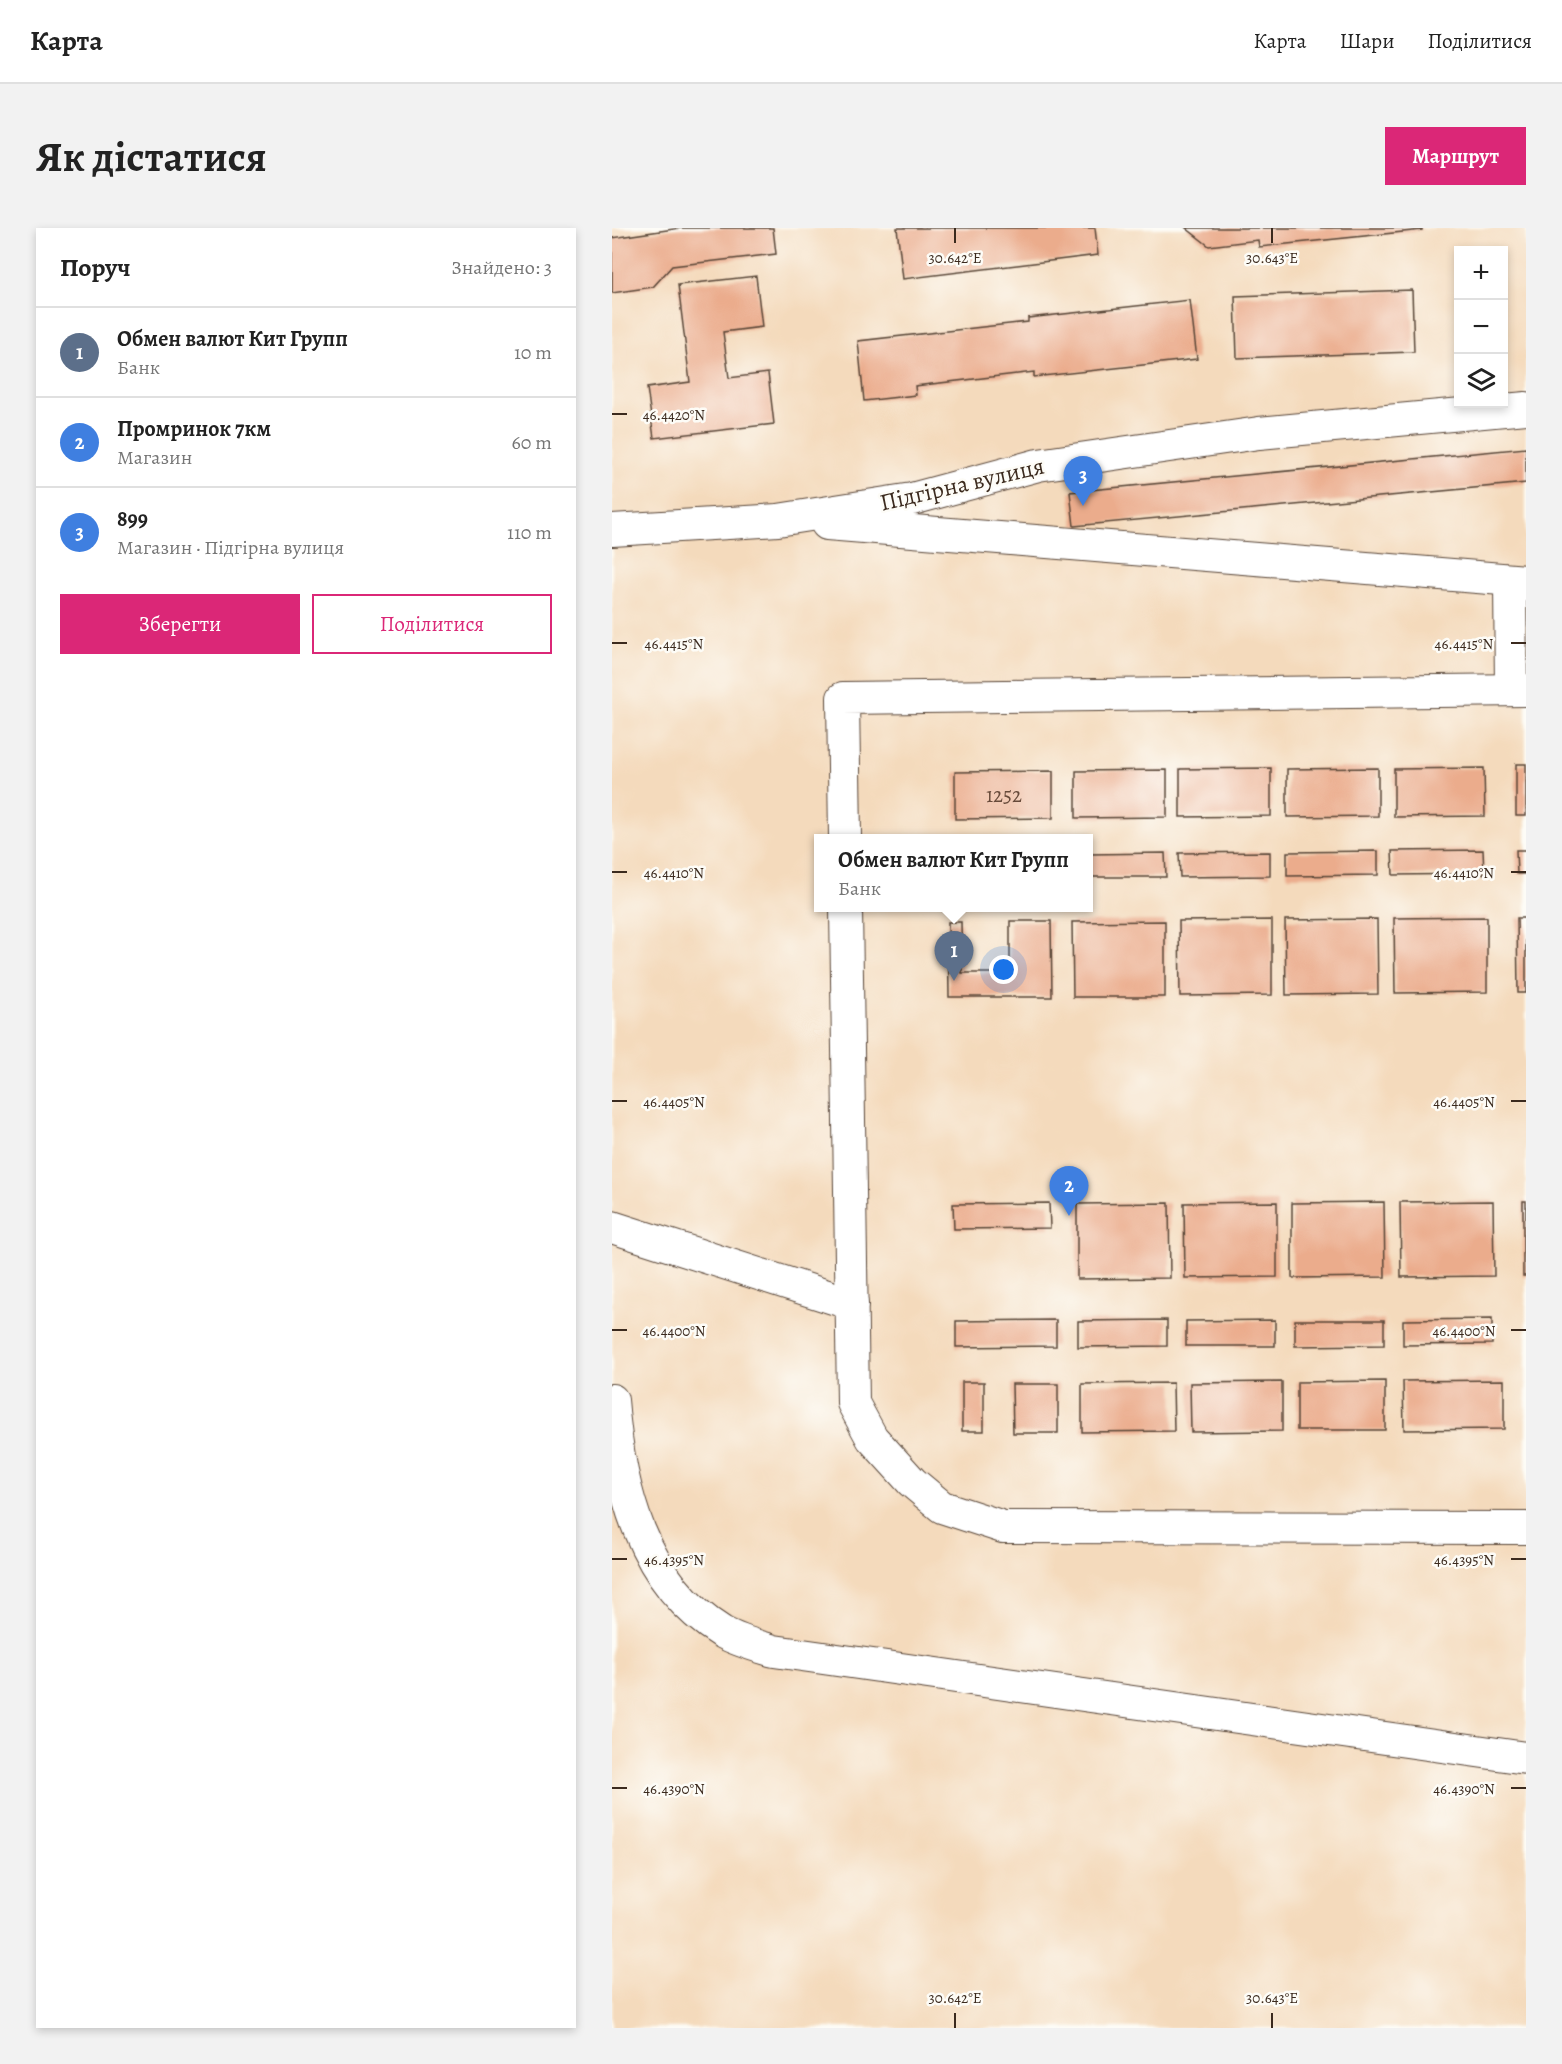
<!DOCTYPE html>
<html lang="uk">
<meta charset="utf-8">
<style>
:root{--surface:#fff;--page:#f2f2f2;--text:#222;--muted:#767676;--line:#e0e0e0;--accent:#db2777}
body{margin:0;font-family:Alegreya,serif;background:var(--page);color:var(--text)}
.controls{position:absolute;right:18px;top:18px;display:grid;overflow:hidden;border-radius:0px;box-shadow:0 3px 9px #0003}
.controls button{width:54px;height:54px;display:grid;place-items:center;padding:0;border:0;border-bottom:2px solid var(--line);background:var(--surface);color:var(--text);font:30px sans-serif}
.you{position:absolute;left:392px;top:742px;width:21px;height:21px;margin:-15px;border:4px solid #fff;border-radius:50%;background:#1a73e8;box-shadow:0 0 0 9px #1a73e833}
.badge{display:grid;place-items:center;width:39px;height:39px;border-radius:50%;background:var(--accent);color:#fff;font-size:20px;font-weight:700}
.pin{position:absolute;translate:-50% -50px;filter:drop-shadow(0 2px 3px #0008)}
.pin::after{content:'';position:absolute;top:32px;width:21px;height:18px;background:inherit;clip-path:polygon(0 0,100% 0,50% 100%)}
.popup{position:absolute;left:202px;top:606px;width:279px;height:78px;box-sizing:border-box;display:grid;place-content:center;border-radius:0px;background:var(--surface);filter:drop-shadow(0 2px 4px #0005);font-size:20px;white-space:nowrap;color:var(--muted)}
.popup b{font-size:22px;color:var(--text)}
.popup::after{content:'';position:absolute;left:50%;top:100%;margin-left:-12px;border:12px solid transparent;border-top-color:var(--surface)}
.list{margin:0;padding:0;list-style:none}
h2{display:flex;justify-content:space-between;align-items:center;height:78px;margin:0;padding:0 24px;font-size:26px}
h2 small{font-size:20px;font-weight:400;color:var(--muted)}
.list li{display:grid;grid-template-columns:39px 1fr auto;gap:18px;align-items:center;box-sizing:border-box;height:90px;padding:0 24px;border-top:2px solid var(--line)}
.list b{display:block;font-size:22px;white-space:nowrap}
.list p{margin:0;font-size:20px;white-space:nowrap;color:var(--muted)}
.list em{font-size:20px;font-style:normal;color:var(--muted)}
.actions{display:flex;gap:12px;padding:18px 24px}
.actions a{flex:1;padding:14px 0;border:2px solid var(--accent);border-radius:0px;text-align:center;font-size:21px;color:var(--accent)}
.actions .main{background:var(--accent);color:#fff}
.icon{flex:none;width:33px;height:33px;fill:none;stroke:currentColor;stroke-width:2;stroke-linecap:round;stroke-linejoin:round}
.map{position:relative;flex:none;width:914px;height:1800px;overflow:hidden;border-radius:0px}
header{display:flex;align-items:center;gap:36px;box-sizing:border-box;height:84px;padding:0 30px;background:var(--surface);border-bottom:2px solid var(--line)}
header strong{font-size:28px}
nav{display:flex;gap:33px;margin-inline-start:auto;font-size:21px}
.intro{display:flex;align-items:center;justify-content:space-between;box-sizing:border-box;height:144px;padding:0 36px}
h1{margin:0;font-size:42px}
.button{padding:15px 27px;border-radius:0px;background:var(--accent);color:#fff;font-size:21px;font-weight:700}
main{display:flex;gap:36px;padding:0 36px}
aside{flex:1;background:var(--surface);border-radius:0px;box-shadow:0 3px 9px #0003}
.map>svg:first-child{display:block}
.building{fill:#ebac8c}
.lines{fill:none;stroke-linecap:round;stroke-linejoin:round}
.minor-casing{stroke:#574436;stroke-width:34}
.minor{stroke:#fff;stroke-width:32}
.ticks{fill:none;stroke:#3b2a1e;stroke-width:2}
.labels{text-anchor:middle;stroke-width:5;stroke-linejoin:round;paint-order:stroke}
.number-label{font-size:21px;fill:#674a3a}
.street-label{font-size:24px;fill:#3b2a1e;stroke:#fdfcf7}
.ticks-label{font-size:15px;text-anchor:middle;fill:#3b2a1e;stroke:#fdfcf7;stroke-width:5;stroke-linejoin:round;paint-order:stroke}
</style>
<header>
<strong>Карта</strong>
<nav><a>Карта</a><a>Шари</a><a>Поділитися</a></nav>
</header>
<div class="intro"><h1>Як дістатися</h1><a class="button">Маршрут</a></div>
<main>
<aside>
<h2>Поруч<small>Знайдено: 3</small></h2>
<ul class="list">
<li><span class="badge" style="background:#5c6f8a">1</span><div><b>Обмен валют Кит Групп</b><p>Банк</p></div><em>10 m</em></li>
<li><span class="badge" style="background:#3f7fe0">2</span><div><b>Промринок 7км</b><p>Магазин</p></div><em>60 m</em></li>
<li><span class="badge" style="background:#3f7fe0">3</span><div><b>899</b><p>Магазин · Підгірна вулиця</p></div><em>110 m</em></li>
</ul>
<div class="actions"><a class="main">Зберегти</a><a>Поділитися</a></div>
</aside>
<div class="map">
<svg width="914" height="1800" viewBox="0 0 914 1800">
<rect width="100%" height="100%" fill="#fdfcf7"/>
<filter id="ink" filterUnits="userSpaceOnUse"><feTurbulence type="fractalNoise" baseFrequency=".0167" numOctaves="2"/><feDisplacementMap in="SourceGraphic" scale="12" xChannelSelector="R" yChannelSelector="G"/><feConvolveMatrix kernelMatrix="1 2 1 2 8 2 1 2 1" color-interpolation-filters="sRGB"/></filter>
<filter id="wash" filterUnits="userSpaceOnUse"><feTurbulence type="fractalNoise" baseFrequency=".008" numOctaves="4" result="noise"/><feDisplacementMap in="SourceGraphic" scale="24" xChannelSelector="R" yChannelSelector="G"/><feGaussianBlur stdDeviation="1.35" result="paint"/><feColorMatrix in="noise" values="0 0 0 0 0 0 0 0 0 0 0 0 0 0 0 0 0 1.4 0 .05"/><feComposite in="paint" operator="in"/></filter>
<g filter="url(#wash)">
<rect width="100%" height="100%" fill="#f4dabc"/>
<g id="blocks">
<g class="building">
<path d="M69,0H161L164,26L60,38L41,59L0,65V10Z"/>
<path d="M285,0H483L486,27L291,51Z"/>
<path d="M574,0H810V2L647,19L646,12L597,18Z"/>
<path d="M144,48L150,99L111,104L117,150L156,145L162,196L42,210L35,160L78,154L66,57Z"/>
<path d="M800,62L802,124L625,130L623,68Z"/>
<path d="M578,72L585,131L422,149V144L303,158L304,167L252,173L246,113L416,94V90Z"/>
<path d="M914,220V255L462,298L458,264Z"/>
<rect x="904" y="536" width="10" height="52"/>
<path d="M659,540V588L568,589V541Z"/>
<path d="M766,540V588L675,589V541Z"/>
<path d="M872,540L873,588L782,589V541Z"/>
<path d="M555,542V589L464,590V543Z"/>
<path d="M441,543V590L343,591V544Z"/>
<path d="M871,622L872,646L781,647L780,623Z"/>
<path d="M904,622H914V646H905Z"/>
<path d="M766,623V647L675,648V624Z"/>
<path d="M658,624V648L568,649L567,625Z"/>
<path d="M553,625L554,649H477V626Z"/>
<path d="M875,689V764L783,765L782,690Z"/>
<path d="M905,690H914V765H906Z"/>
<path d="M765,691L766,766L674,767L673,692Z"/>
<path d="M660,692V767L568,768L567,693Z"/>
<path d="M398,693H439L440,769H337L336,694H349L350,745H398Z"/>
<path d="M553,693V769H461L460,694Z"/>
<path d="M881,973L882,1048L789,1049L788,974Z"/>
<rect x="911" y="973" width="3" height="75"/>
<path d="M665,974V1049L573,1050L572,975Z"/>
<path d="M772,974L773,1049L680,1050V975Z"/>
<path d="M437,975L438,1000L342,1001L341,976Z"/>
<path d="M557,975L558,1050L465,1051V976Z"/>
<path d="M880,1091V1116L791,1117V1092Z"/>
<path d="M444,1092V1118L344,1119V1093Z"/>
<path d="M555,1092V1118L466,1119V1093Z"/>
<path d="M663,1092V1118H574V1093Z"/>
<path d="M683,1092H772V1117L683,1118Z"/>
<path d="M892,1152V1201L792,1202L791,1153Z"/>
<path d="M773,1153V1202H685V1154Z"/>
<rect x="350" y="1154" width="22" height="49"/>
<path d="M670,1154V1203L579,1204L578,1155Z"/>
<path d="M561,1155L562,1203L470,1204V1156Z"/>
<path d="M400,1156H446V1205H401Z"/>
</g>
</g>
</g>
<g filter="url(#ink)">
<use href="#blocks" fill-opacity="0" stroke="#574436" stroke-width="1.5"/>
<g class="lines">
<defs>
<g id="minor">
<path d="M215,296L914,353"/>
<path d="M0,302L166,292L300,271L426,237L647,205L914,180"/>
<path d="M898,353L899,462"/>
<path d="M233,610L231,470L914,462"/>
<path d="M234,680L241,1175L260,1210L300,1254L330,1279L391,1299L914,1300"/>
<path d="M0,999L240,1076"/>
<path d="M0,1172C7,1259 29,1354 110,1404C126,1413 145,1418 162,1423L914,1530"/>
</g>
</defs>
<use href="#minor" class="minor-casing"/>
<use href="#minor" class="minor"/>
</g>
</g>
<path class="ticks" d="M343,0V15M660,0V15M0,186H15M0,415H15M899,415H914M0,644H15M899,644H914M0,873H15M899,873H914M0,1102H15M899,1102H914M0,1331H15M899,1331H914M0,1560H15M899,1560H914M343,1785V1800M660,1785V1800"/>
<g class="labels">
<g class="number-label">
<text x="392" y="574">1252</text>
</g>
<g class="street-label">
<text transform="translate(350 256) rotate(-13)" y="8">Підгірна вулиця</text>
</g>
</g>
<g class="ticks-label">
<text x="343" y="35">30.642°E</text>
<text x="660" y="35">30.643°E</text>
<text x="62" y="192">46.4420°N</text>
<text x="62" y="421">46.4415°N</text>
<text x="852" y="421">46.4415°N</text>
<text x="62" y="650">46.4410°N</text>
<text x="852" y="650">46.4410°N</text>
<text x="62" y="879">46.4405°N</text>
<text x="852" y="879">46.4405°N</text>
<text x="62" y="1108">46.4400°N</text>
<text x="852" y="1108">46.4400°N</text>
<text x="62" y="1337">46.4395°N</text>
<text x="852" y="1337">46.4395°N</text>
<text x="62" y="1566">46.4390°N</text>
<text x="852" y="1566">46.4390°N</text>
<text x="343" y="1775">30.642°E</text>
<text x="660" y="1775">30.643°E</text>
</g>
</svg>
<div class="controls">
<button>+</button>
<button>−</button>
<button><svg class="icon" aria-label="layers" viewBox="0 0 24 24"><path d="M12 4l9 5-9 5-9-5zM3 14l9 5 9-5"/></svg></button>
</div>
<div class="you"></div>
<div class="pin badge" style="left:342px;top:753px;background:#5c6f8a">1</div>
<div class="popup"><b>Обмен валют Кит Групп</b>Банк</div>
<div class="pin badge" style="left:457px;top:988px;background:#3f7fe0">2</div>
<div class="pin badge" style="left:471px;top:278px;background:#3f7fe0">3</div>
</div>
</main>
